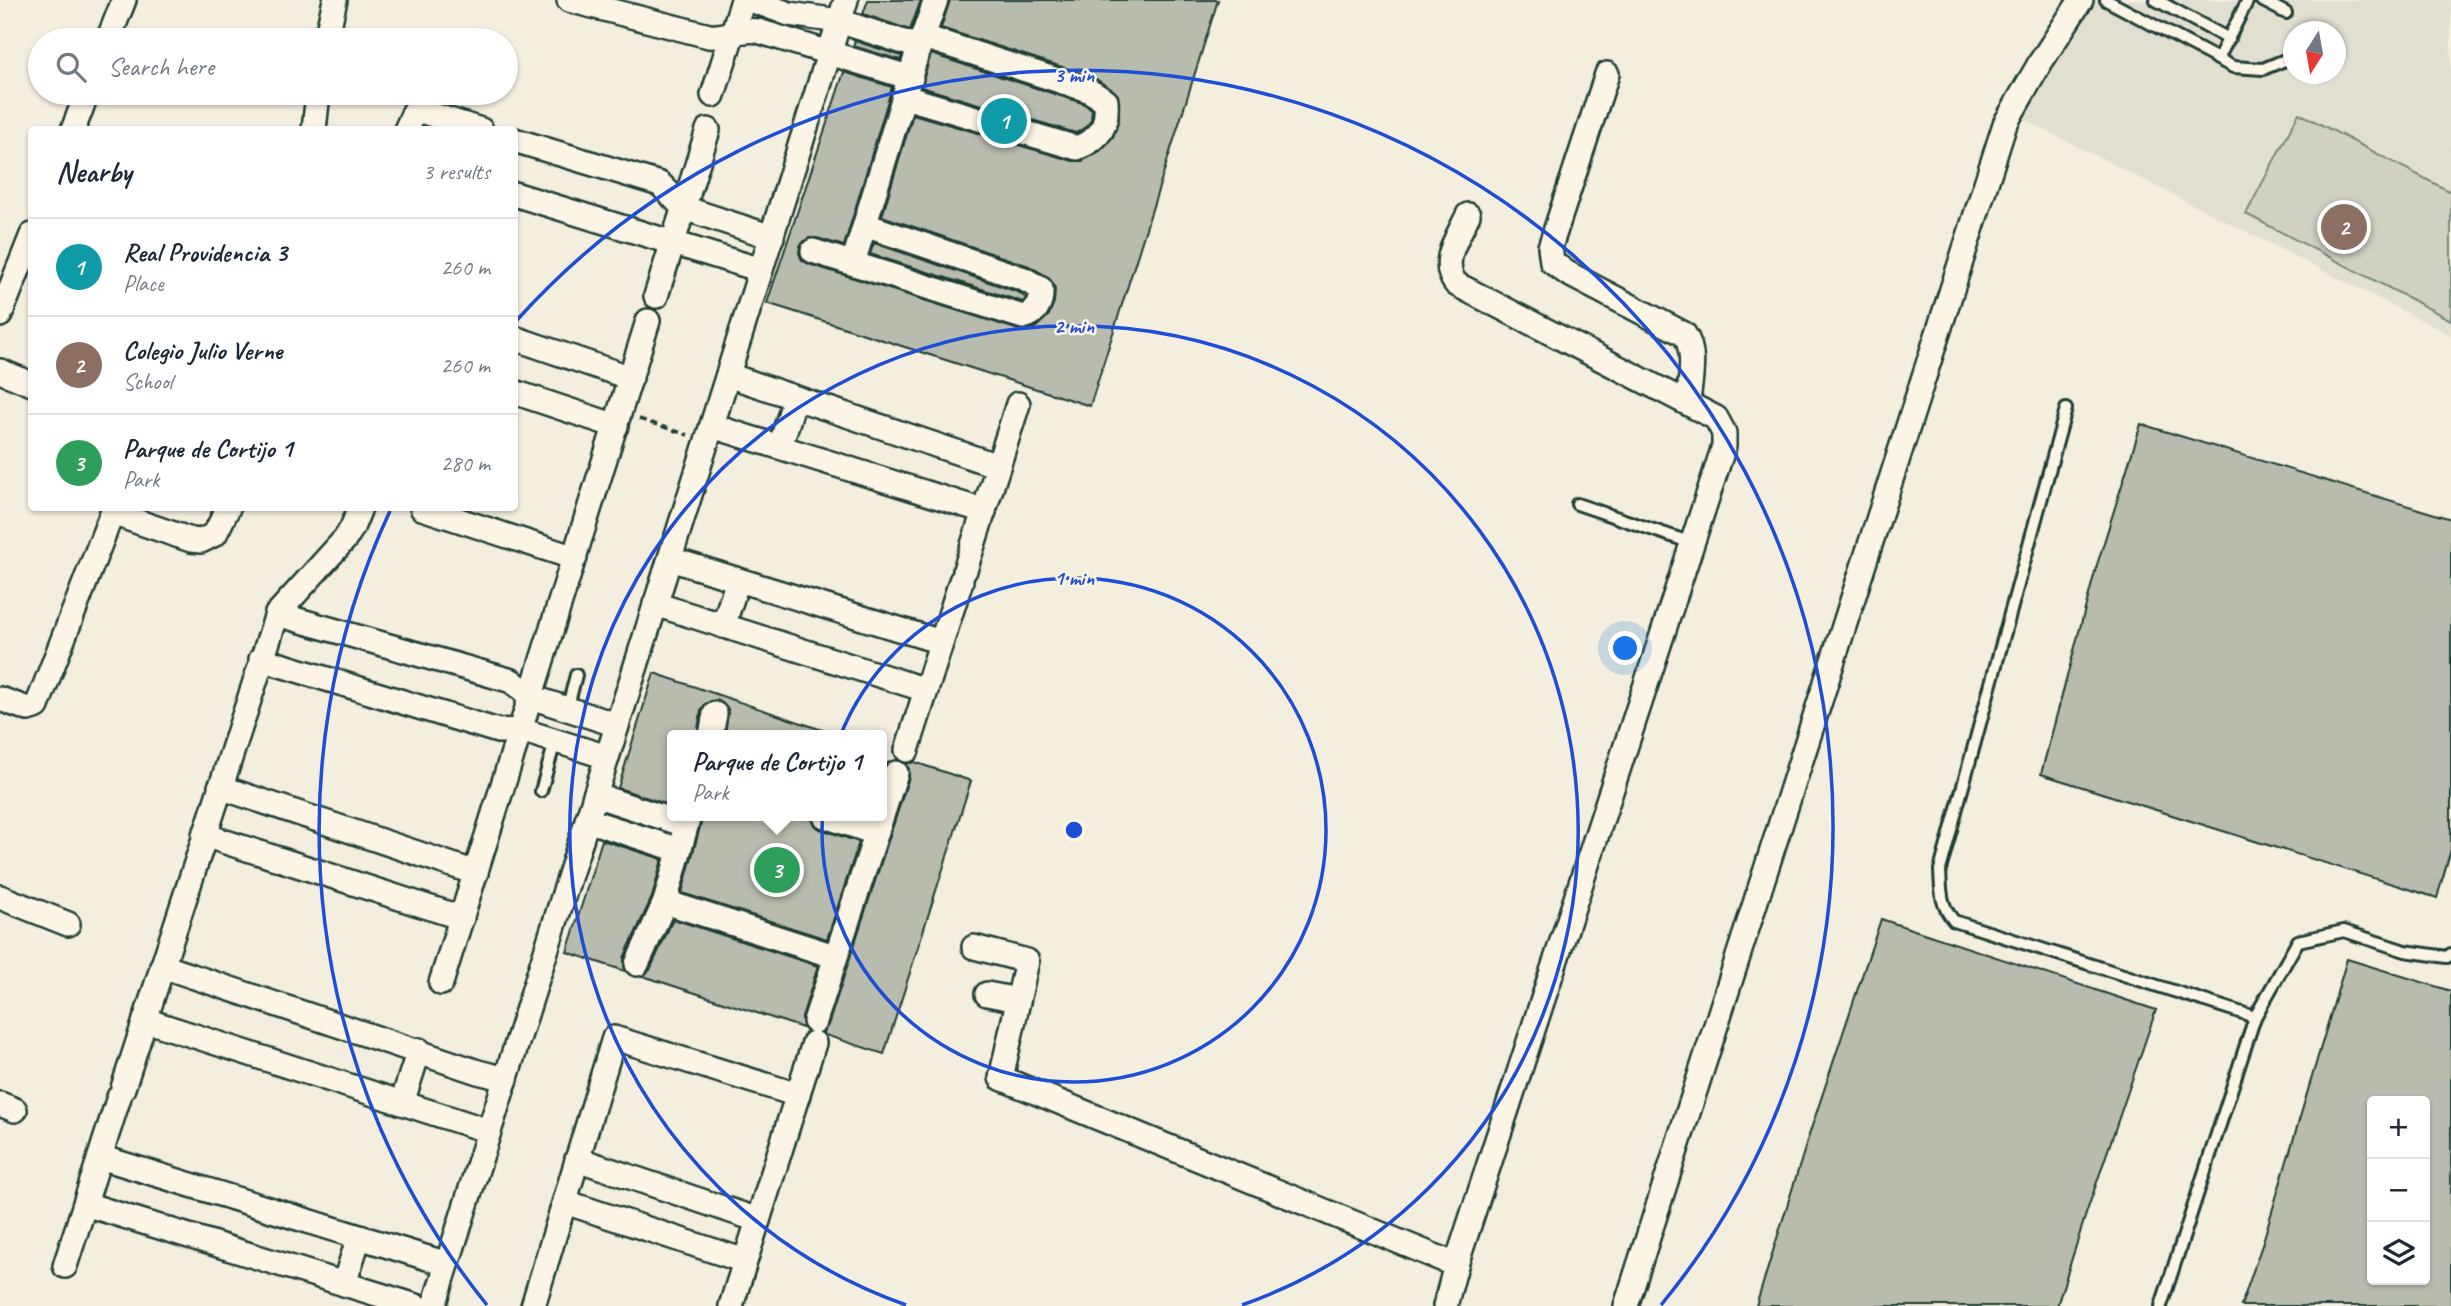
<!DOCTYPE html>
<meta charset="utf-8">
<style>
:root{--surface:#fff;--page:#f6f6f7;--text:#1f2937;--muted:#747a83;--line:#e0e1e3;--accent:#1f6fb2}
body{margin:0;font-family:Caveat,sans-serif;background:var(--page);color:var(--text)}
.controls{position:absolute;right:21px;bottom:21px;display:grid;overflow:hidden;border-radius:7px;box-shadow:0 2px 5px #0004}
.controls button{width:63px;height:63px;display:grid;place-items:center;padding:0;border:0;border-bottom:2px solid var(--line);background:var(--surface);color:var(--text);font:35px sans-serif}
.compass{position:absolute;left:2283px;top:21px;width:63px;height:63px;border-radius:50%;background:var(--surface);box-shadow:0 2px 5px #0004;rotate:191deg}
.you{position:absolute;left:1626px;top:649px;width:24px;height:24px;margin:-18px;border:5px solid #fff;border-radius:50%;background:#1a73e8;box-shadow:0 0 0 10px #1a73e833}
.badge{display:grid;place-items:center;width:46px;height:46px;border-radius:50%;background:var(--accent);color:#fff;font-size:23px;font-weight:700}
.pin{position:absolute;translate:-50% -50%;border:4px solid #fff;box-shadow:0 2px 7px #0006}
.popup{position:absolute;left:667px;top:730px;width:220px;height:91px;box-sizing:border-box;display:grid;place-content:center;border-radius:7px;background:var(--surface);filter:drop-shadow(0 2px 5px #0005);font-size:23px;white-space:nowrap;color:var(--muted)}
.popup b{font-size:26px;color:var(--text)}
.popup::after{content:'';position:absolute;left:50%;top:100%;margin-left:-14px;border:14px solid transparent;border-top-color:var(--surface)}
.list{margin:0;padding:0;list-style:none}
h2{display:flex;justify-content:space-between;align-items:center;height:91px;margin:0;padding:0 28px;font-size:30px}
h2 small{font-size:23px;font-weight:400;color:var(--muted)}
.list li{display:grid;grid-template-columns:46px 1fr auto;gap:21px;align-items:center;box-sizing:border-box;height:98px;padding:0 28px;border-top:2px solid var(--line)}
.list b{display:block;font-size:26px;white-space:nowrap}
.list p{margin:0;font-size:23px;white-space:nowrap;color:var(--muted)}
.list em{font-size:23px;font-style:normal;color:var(--muted)}
.icon{flex:none;width:38px;height:38px;fill:none;stroke:currentColor;stroke-width:2;stroke-linecap:round;stroke-linejoin:round}
.map{position:relative;flex:none;width:2451px;height:1306px;overflow:hidden}
.search{position:absolute;background:var(--surface);box-shadow:0 2px 5px #0004;left:28px;top:28px;width:490px;height:77px;display:flex;align-items:center;gap:18px;box-sizing:border-box;padding:0 24px;border-radius:38px;color:var(--muted);font-size:26px}
.panel{position:absolute;background:var(--surface);box-shadow:0 2px 5px #0004;left:28px;top:126px;width:490px;height:385px;border-radius:7px}
.map>svg:first-child{display:block}
.built{fill:#e1dfd0;fill-rule:evenodd}
.green{fill:#d0d1c2;stroke:#78877b;stroke-width:2}
.building{fill:#b8bcae;stroke:#1f3d34;stroke-width:2;fill-rule:evenodd}
.lines{fill:none;stroke-linecap:round;stroke-linejoin:round}
.service-casing{stroke:#1f3d34;stroke-width:16}
.minor-casing{stroke:#1f3d34;stroke-width:28}
.path{stroke:#1f3d34;stroke-width:3.5;stroke-dasharray:7 5;stroke-linecap:butt}
.service{stroke:#fcf5e5;stroke-width:10}
.minor{stroke:#fcf5e5;stroke-width:23}
.ring{fill:none;stroke:#1d4ed8;stroke-width:3.5}
.centre{fill:#1d4ed8;stroke:#fcf5e5;stroke-width:3.5}
.ring-label{font-size:21px;text-anchor:middle;font-weight:bold;fill:#1d4ed8;stroke:#fcf5e5;stroke-width:5;stroke-linejoin:round;paint-order:stroke}
</style>
<div class="map">
<svg width="2451" height="1306" viewBox="0 0 2451 1306">
<rect width="100%" height="100%" fill="#f3eede"/>
<filter id="ink" filterUnits="userSpaceOnUse"><feTurbulence type="fractalNoise" baseFrequency=".0143" numOctaves="2"/><feDisplacementMap in="SourceGraphic" scale="14" xChannelSelector="R" yChannelSelector="G"/><feConvolveMatrix kernelMatrix="1 2 1 2 8 2 1 2 1" color-interpolation-filters="sRGB"/></filter>
<g filter="url(#ink)">
<path class="built" d="M2092,0H2451V335L2021,118ZM2294,32H2336V74H2294Z"/>
<path class="green" d="M2299,113L2451,192V320L2246,214Z"/>
<g class="building">
<path d="M868,0H921L910,30L863,14Z"/>
<path d="M950,0H1218L1090,406L767,303L844,72L892,87L844,246L817,238H809L800,246L799,253L802,260L809,264L1019,330L1035,328L1049,315L1054,302L1055,289L1048,277L1029,266L882,216L913,114L1073,161H1082L1100,151L1113,137L1119,119L1118,95L1093,77L941,28Z"/>
<path d="M855,41L902,56L900,60L853,46Z"/>
<path d="M931,54L1082,103L1092,109L1091,120L1087,126L1076,133L921,87Z"/>
<path d="M874,243L1018,292L1026,298L1023,302L870,254Z"/>
<path d="M2141,424L2451,519V849L2437,898L2041,774L2096,568Z"/>
<path d="M654,673L828,732L827,735H725L728,709L718,700L711,701L705,704L701,711L697,735H672V806L618,788Z"/>
<path d="M914,762L971,781L884,1054L825,1035L823,1032L828,1025L909,777V769L906,764Z"/>
<path d="M703,816H811L814,825L820,829L859,842L827,939L682,893Z"/>
<path d="M602,840L662,859L652,897L624,958L625,971L567,952Z"/>
<path d="M673,919L818,966L802,1017L803,1028L643,976L650,970Z"/>
<path d="M1881,919L2156,1010L2086,1214L2057,1306H1756L1810,1132Z"/>
<path d="M2347,959L2451,991V1306H2241L2262,1245ZM2372,1101H2425V1280H2372Z"/>
</g>
<g class="lines">
<defs>
<g id="service">
<path d="M2106,0L2233,67L2263,69L2292,57"/>
<path d="M2156,0L2229,39"/>
<path d="M2261,0L2286,13"/>
<path d="M2218,59L2248,0"/>
<path d="M2066,409L1940,870C1941,890 1940,905 1954,921L2255,1017"/>
<path d="M1577,504L1692,543"/>
<path d="M567,710L576,675"/>
<path d="M541,791L555,742"/>
<path d="M2161,1306L2255,1017L2298,941L2344,931L2405,951L2447,957L2451,954"/>
</g>
<g id="minor">
<path d="M569,0L709,36C727,38 738,28 758,31L911,78"/>
<path d="M751,0L789,14L839,21L919,47"/>
<path d="M108,40L124,0"/>
<path d="M326,40L335,0"/>
<path d="M1607,74L1550,247L1552,262L1567,273L1684,334C1697,352 1690,381 1688,402"/>
<path d="M713,95L743,0"/>
<path d="M905,97L1077,148C1100,139 1108,127 1106,101L1088,90L924,37"/>
<path d="M73,130L87,93"/>
<path d="M314,130L318,93"/>
<path d="M406,130L414,112H424L481,130"/>
<path d="M514,140L660,184L684,208L772,237"/>
<path d="M514,194L761,270"/>
<path d="M813,251L1023,317C1037,314 1042,302 1041,289L1024,279L865,225"/>
<path d="M853,263L919,47L936,0"/>
<path d="M656,296L708,130"/>
<path d="M0,315L32,235"/>
<path d="M514,338L631,378"/>
<path d="M0,371L32,384"/>
<path d="M728,375L998,466"/>
<path d="M514,392L616,426"/>
<path d="M712,426L984,511"/>
<path d="M780,447L795,398"/>
<path d="M422,508L575,558"/>
<path d="M112,513L191,540L201,541L215,534L228,508"/>
<path d="M670,559L941,642"/>
<path d="M965,570L1018,404"/>
<path d="M655,604L926,690"/>
<path d="M277,614L512,681L531,697L617,725"/>
<path d="M723,626L738,580"/>
<path d="M261,659L498,731L521,730L607,757"/>
<path d="M0,699L28,709L37,706L114,508"/>
<path d="M711,735L715,714"/>
<path d="M907,750L961,581"/>
<path d="M220,787L476,873"/>
<path d="M595,795L686,825"/>
<path d="M825,816L876,833"/>
<path d="M587,820L679,850"/>
<path d="M204,835L462,918"/>
<path d="M0,897L68,924"/>
<path d="M665,902L834,956"/>
<path d="M974,947L1027,961L1001,1078L1456,1265"/>
<path d="M637,964L665,902L689,816"/>
<path d="M162,966L478,1072L506,1079"/>
<path d="M441,983L648,321"/>
<path d="M987,994L1018,1000"/>
<path d="M145,1020L489,1131"/>
<path d="M815,1021L896,773"/>
<path d="M123,1088L277,614L345,539L352,528L360,508"/>
<path d="M402,1103L419,1050"/>
<path d="M0,1104L15,1110"/>
<path d="M100,1157L447,1264"/>
<path d="M577,1159L758,1220"/>
<path d="M565,1202L745,1261"/>
<path d="M85,1204L416,1306"/>
<path d="M65,1266L119,1097"/>
<path d="M344,1284L359,1237"/>
<path d="M434,1306L846,0"/>
<path d="M533,1306L614,1038L798,1095"/>
<path d="M731,1306L814,1043"/>
<path d="M1445,1306L1456,1265L1724,446V433L1716,418L1456,284C1439,262 1458,237 1468,215"/>
<path d="M1626,1306L2005,124L2040,63L2081,0"/>
</g>
</defs>
<use href="#service" class="service-casing"/>
<use href="#minor" class="minor-casing"/>
<path class="path" d="M639,419L688,435"/>
<use href="#service" class="service"/>
<use href="#minor" class="minor"/>
</g>
</g>
<g class="ring">
<circle cx="1074" cy="830" r="252"/>
<path d="M906 1305A504 504 0 1 1 1242 1305"/>
<path d="M487 1305A755 755 0 0 1 390 511M517 320A755 755 0 0 1 1661 1305"/>
</g>
<circle cx="1074" cy="830" r="10" class="centre"/>
<g class="ring-label">
<text x="1074" y="82">3 min</text>
<text x="1074" y="333">2 min</text>
<text x="1074" y="585">1 min</text>
</g>
</svg>
<div class="controls">
<button>+</button>
<button>−</button>
<button><svg class="icon" aria-label="layers" viewBox="0 0 24 24"><path d="M12 4l9 5-9 5-9-5zM3 14l9 5 9-5"/></svg></button>
</div>
<svg class="compass" viewBox="-18 -18 36 36"><path d="M0-13l5 13h-10z" fill="#e53935"/><path d="M0 13l5-13h-10z" fill="#747a83"/></svg>
<div class="you"></div>
<div class="pin badge" style="left:1004px;top:121px;background:#0f9aa8">1</div>
<div class="pin badge" style="left:2344px;top:227px;background:#8d6e63">2</div>
<div class="pin badge" style="left:777px;top:870px;background:#2e9e5b">3</div>
<div class="popup"><b>Parque de Cortijo 1</b>Park</div>
<div class="search"><svg class="icon" aria-label="search" viewBox="0 0 24 24"><circle cx="10" cy="10" r="6"/><path d="M15 15l6 6"/></svg>Search here</div>
<section class="panel">
<h2>Nearby<small>3 results</small></h2>
<ul class="list">
<li><span class="badge" style="background:#0f9aa8">1</span><div><b>Real Providencia 3</b><p>Place</p></div><em>260 m</em></li>
<li><span class="badge" style="background:#8d6e63">2</span><div><b>Colegio Julio Verne</b><p>School</p></div><em>260 m</em></li>
<li><span class="badge" style="background:#2e9e5b">3</span><div><b>Parque de Cortijo 1</b><p>Park</p></div><em>280 m</em></li>
</ul>
</section>
</div>
